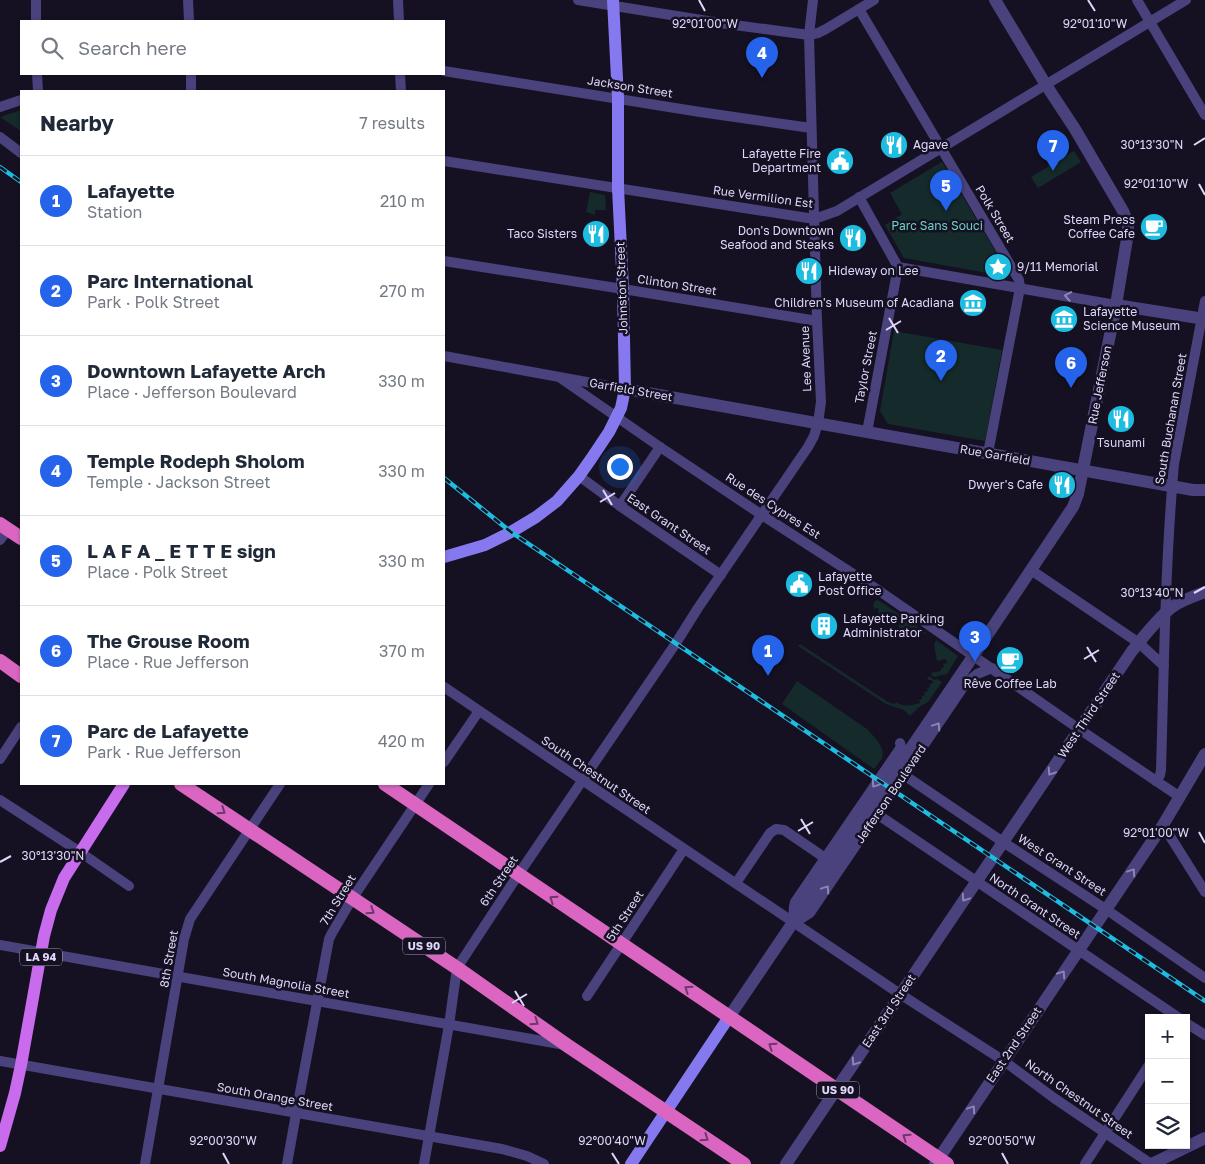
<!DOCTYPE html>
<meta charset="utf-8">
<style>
:root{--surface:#fff;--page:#f6f6f7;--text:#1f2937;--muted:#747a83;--line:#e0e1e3;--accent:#2563eb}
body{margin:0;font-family:"Golos Text",sans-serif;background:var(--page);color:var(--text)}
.controls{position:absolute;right:15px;bottom:15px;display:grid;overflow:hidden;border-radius:0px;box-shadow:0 1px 4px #0004}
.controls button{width:45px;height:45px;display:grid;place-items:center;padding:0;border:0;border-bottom:1px solid var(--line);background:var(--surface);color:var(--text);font:25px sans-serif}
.you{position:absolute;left:619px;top:466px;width:18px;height:18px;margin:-12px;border:4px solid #fff;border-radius:50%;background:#1a73e8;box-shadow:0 0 0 8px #1a73e833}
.badge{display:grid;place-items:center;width:32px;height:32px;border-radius:50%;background:var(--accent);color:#fff;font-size:16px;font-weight:700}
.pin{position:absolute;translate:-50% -41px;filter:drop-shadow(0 1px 2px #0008)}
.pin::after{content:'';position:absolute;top:26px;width:18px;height:15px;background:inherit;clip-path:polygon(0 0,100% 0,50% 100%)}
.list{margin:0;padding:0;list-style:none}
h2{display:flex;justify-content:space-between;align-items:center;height:65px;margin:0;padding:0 20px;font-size:21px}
h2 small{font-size:16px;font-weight:400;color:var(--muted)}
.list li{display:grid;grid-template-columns:32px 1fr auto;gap:15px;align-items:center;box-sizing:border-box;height:90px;padding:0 20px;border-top:1px solid var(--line)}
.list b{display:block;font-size:19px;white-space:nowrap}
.list p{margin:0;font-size:16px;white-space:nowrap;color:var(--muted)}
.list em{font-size:16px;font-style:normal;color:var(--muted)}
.icon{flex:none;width:28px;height:28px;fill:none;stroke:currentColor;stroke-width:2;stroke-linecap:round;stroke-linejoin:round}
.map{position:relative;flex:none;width:1205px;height:1164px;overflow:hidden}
.search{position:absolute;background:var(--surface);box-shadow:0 1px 4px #0004;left:20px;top:20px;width:425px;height:55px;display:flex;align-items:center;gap:12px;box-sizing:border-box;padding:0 18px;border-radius:0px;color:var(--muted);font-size:19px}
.panel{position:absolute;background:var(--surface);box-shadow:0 1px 4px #0004;left:20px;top:90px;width:425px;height:695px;border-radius:0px}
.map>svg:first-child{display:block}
.green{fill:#152a2b}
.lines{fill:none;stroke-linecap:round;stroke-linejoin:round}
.minor{stroke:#49427c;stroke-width:10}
.tertiary{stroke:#49427c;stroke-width:12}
.secondary{stroke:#8679ef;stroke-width:12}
.primary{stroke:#c86bed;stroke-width:12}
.trunk{stroke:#da66c2;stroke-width:14}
.rail-casing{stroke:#1cbde1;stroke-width:4.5}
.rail{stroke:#151122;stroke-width:2.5;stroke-dasharray:8;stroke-linecap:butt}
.oneway{stroke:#8c85b5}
.oneway2{stroke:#6e376a}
.ticks{fill:none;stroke:#ded7fa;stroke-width:2}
.labels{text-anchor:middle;stroke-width:5;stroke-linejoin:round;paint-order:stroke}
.shield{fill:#151122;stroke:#a29cb9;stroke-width:1}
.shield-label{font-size:11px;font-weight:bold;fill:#ded7fa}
.street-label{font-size:12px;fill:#ded7fa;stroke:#151122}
.poi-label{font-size:12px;fill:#ded7fa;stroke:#151122;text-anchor:start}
.park-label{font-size:12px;fill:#6cd1c1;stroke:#151122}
.ticks-label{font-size:12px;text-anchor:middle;fill:#ded7fa;stroke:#151122;stroke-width:5;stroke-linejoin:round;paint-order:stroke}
</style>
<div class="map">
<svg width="1205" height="1164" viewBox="0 0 1205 1164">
<rect width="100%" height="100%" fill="#151122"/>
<g class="green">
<path d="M21,110V131L0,117Z"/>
<path d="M1074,151L1081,162L1038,188L1031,177Z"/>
<path d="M942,162L1008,272L1004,276L904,258L885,225L902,214L890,193Z"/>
<path d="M590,192L605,195L606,210H595V215L586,212Z"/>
<path d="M894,331L1002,350L985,441L888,424L880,411Z"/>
<path d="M878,600L918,627L920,629L926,633L925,634C917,629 912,630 906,638L904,631L901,632V636H898C897,631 899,630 899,624C901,611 887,610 879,614L878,608L874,609L873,604L875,601Z"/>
<path d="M936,640L958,656L947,674L934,677L931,674V673L941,671V668L944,667L943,664L947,663L946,659L937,661L934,645Z"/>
<path d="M800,644L888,702L895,704L896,702C904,708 911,705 920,703L919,700L922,699V696L925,695L924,692L928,691L927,688L930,687V684L933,683L932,680H927L929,676L934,680L937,679L942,682L928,702L919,707L910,716L904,710L886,704L798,646Z"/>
<path d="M797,681L867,729C873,736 886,747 882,758C880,762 877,765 874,769L782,704Z"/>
</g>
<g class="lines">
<g class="minor">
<path d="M36,0V21"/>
<path d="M188,0L189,21"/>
<path d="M398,0L399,21"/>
<path d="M578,0L720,23L809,35L818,33L826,29L874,0"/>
<path d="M1137,0L1205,115"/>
<path d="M859,9L1019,280L1020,288L988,453"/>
<path d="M444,71L700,112L811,128"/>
<path d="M37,74L38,91"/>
<path d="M191,74V91"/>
<path d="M400,74L401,91"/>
<path d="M0,107L21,100"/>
<path d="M0,137L21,153"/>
<path d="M444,161L808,218L820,217L837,211L1186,0"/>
<path d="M859,197L898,267L867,432"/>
<path d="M444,261L623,289L817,321"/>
<path d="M898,267L1116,305"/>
<path d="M444,356L625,389"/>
<path d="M559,377L660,447L762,515L878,590L1079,729L1180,797"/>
<path d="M579,476L620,506L721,575"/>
<path d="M620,506L660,447"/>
<path d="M0,540L8,529"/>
<path d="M1031,570L1139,643L1164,666"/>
<path d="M444,687L900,994L1004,1061L1054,1098L1151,1164"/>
<path d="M0,759L21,727"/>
<path d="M444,762L479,711"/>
<path d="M904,775L1003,842L1107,910L1205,978"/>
<path d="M1156,781L1160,775L1161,770C1164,668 1165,565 1174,464L1205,301"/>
<path d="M0,800L80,852L129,886"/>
<path d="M877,814L1179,1018"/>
<path d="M1163,825L1205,892"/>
<path d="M736,883L770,833L776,829L784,830L825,858"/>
<path d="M793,922L802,918L810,913L966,683L977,674L992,668"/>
<path d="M793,922L794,906L795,902L901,747L900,743"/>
<path d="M0,945L565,1045"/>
<path d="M587,996L684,849"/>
<path d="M1186,1023L1205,1035"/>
<path d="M0,1061L502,1149L527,1156L544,1164"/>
<path d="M145,1164L184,939L190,919L280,784"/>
<path d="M287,1164L296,1114L329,939L332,933L352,899L429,784"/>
<path d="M424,1164L449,1025L457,968L518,875L676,643L698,608L808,447L814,436L818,423L821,402L817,321L809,35L813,0"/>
<path d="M1085,1164L1149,1065"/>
</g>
<g class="tertiary">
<path d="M1116,305L1205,319"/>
<path d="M625,389L1193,490H1205"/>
<path d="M729,1017L974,655L1073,507L1078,494L1116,305L1128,233V224L1123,211L1075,129L1046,85L995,0"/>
<path d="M786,1164L1132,651C1144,636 1157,619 1172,607C1182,600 1194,596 1205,592"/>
<path d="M935,1164L1163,825L1205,754"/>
<path d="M1152,1164L1205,1138"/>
</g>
<g class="secondary">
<path d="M444,557L485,545L511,532L536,517L557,501L579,476L591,459L609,432L621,408L625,389L623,289L618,188V98L613,0"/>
<path d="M631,1164L729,1017"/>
</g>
<path class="primary" d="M0,1146L15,1093L21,1065L44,936L51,910L64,878L124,784"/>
<g class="trunk">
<path d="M0,524L21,538"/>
<path d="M0,661L21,676"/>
<path d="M181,784L457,968L568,1046L744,1164"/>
<path d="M385,784L947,1164"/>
</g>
<defs>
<g id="rail">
<path d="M0,167L21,182"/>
<path d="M444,478L511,532L1205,1001"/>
</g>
</defs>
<use href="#rail" class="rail-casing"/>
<use href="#rail" class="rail"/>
</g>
<defs><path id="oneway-chevron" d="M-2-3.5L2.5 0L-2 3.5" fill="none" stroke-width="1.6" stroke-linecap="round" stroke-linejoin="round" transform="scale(1.25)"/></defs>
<g class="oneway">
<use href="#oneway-chevron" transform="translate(1068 296) rotate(-170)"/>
<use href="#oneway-chevron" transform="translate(937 726) rotate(-56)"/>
<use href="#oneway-chevron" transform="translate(1051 772) rotate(124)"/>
<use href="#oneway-chevron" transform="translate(875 784) rotate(124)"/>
<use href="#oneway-chevron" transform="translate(1132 872) rotate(-56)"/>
<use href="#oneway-chevron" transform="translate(826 889) rotate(-56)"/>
<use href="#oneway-chevron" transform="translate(965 898) rotate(124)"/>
<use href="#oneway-chevron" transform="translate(1062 974) rotate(-56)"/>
<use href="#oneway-chevron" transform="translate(855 1062) rotate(124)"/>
<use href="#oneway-chevron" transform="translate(972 1109) rotate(-56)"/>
</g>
<g class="oneway2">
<use href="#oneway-chevron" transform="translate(222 811) rotate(34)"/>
<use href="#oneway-chevron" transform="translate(553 899) rotate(-146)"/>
<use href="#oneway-chevron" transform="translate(371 911) rotate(33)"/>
<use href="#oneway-chevron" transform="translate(688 989) rotate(-146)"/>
<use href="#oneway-chevron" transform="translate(535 1022) rotate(35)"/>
<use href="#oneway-chevron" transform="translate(772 1046) rotate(-146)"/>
<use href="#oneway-chevron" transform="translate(906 1137) rotate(-146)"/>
<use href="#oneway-chevron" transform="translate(705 1138) rotate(34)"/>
</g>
<path class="ticks" d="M699,0L705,11M1088,0L1095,11M1194,145L1205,138M1199,184L1205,195M889,318L898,333M886,330L901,321M603,490L612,505M600,502L615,493M1194,593L1205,587M1087,647L1096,662M1084,659L1099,650M801,819L810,834M798,831L813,822M1199,832L1205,843M0,862L11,856M515,991L524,1006M512,1003L527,994M223,1153L229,1164M612,1153L619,1164M1002,1153L1008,1164"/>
<defs>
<symbol id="restaurant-disc" viewBox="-11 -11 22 22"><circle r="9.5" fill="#1cbde1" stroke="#151122"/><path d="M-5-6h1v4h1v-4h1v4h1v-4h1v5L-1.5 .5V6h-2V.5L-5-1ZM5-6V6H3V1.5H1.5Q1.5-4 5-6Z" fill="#fff"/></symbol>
<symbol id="civic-disc" viewBox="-11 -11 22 22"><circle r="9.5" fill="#1cbde1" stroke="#151122"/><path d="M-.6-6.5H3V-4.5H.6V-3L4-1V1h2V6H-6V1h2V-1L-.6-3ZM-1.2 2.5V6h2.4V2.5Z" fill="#fff"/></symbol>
<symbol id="cafe-disc" viewBox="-11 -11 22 22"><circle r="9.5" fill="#1cbde1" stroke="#151122"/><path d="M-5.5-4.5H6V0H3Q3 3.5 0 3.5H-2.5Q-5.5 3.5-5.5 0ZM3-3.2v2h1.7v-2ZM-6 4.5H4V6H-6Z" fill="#fff"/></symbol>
<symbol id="sight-disc" viewBox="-11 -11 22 22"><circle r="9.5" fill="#1cbde1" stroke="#151122"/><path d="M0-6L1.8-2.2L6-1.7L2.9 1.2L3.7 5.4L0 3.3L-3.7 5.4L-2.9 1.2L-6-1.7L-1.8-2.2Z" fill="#fff"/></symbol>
<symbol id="museum-disc" viewBox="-11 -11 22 22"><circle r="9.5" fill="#1cbde1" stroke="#151122"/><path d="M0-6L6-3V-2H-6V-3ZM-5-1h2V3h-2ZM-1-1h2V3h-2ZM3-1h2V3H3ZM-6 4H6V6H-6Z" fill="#fff"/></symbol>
<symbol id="building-disc" viewBox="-11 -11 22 22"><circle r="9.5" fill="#1cbde1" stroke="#151122"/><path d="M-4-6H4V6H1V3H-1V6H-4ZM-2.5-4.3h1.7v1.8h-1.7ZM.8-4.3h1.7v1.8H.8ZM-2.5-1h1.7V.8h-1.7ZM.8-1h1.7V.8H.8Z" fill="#fff"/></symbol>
</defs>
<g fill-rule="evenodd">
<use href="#restaurant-disc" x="878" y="129" width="32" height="32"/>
<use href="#civic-disc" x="824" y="145" width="32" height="32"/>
<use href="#cafe-disc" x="1138" y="211" width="32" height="32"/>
<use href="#restaurant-disc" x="580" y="218" width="32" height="32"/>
<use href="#restaurant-disc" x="837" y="222" width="32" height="32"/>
<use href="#sight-disc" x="982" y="251" width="32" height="32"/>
<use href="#restaurant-disc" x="793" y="255" width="32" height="32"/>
<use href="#museum-disc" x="957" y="287" width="32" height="32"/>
<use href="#museum-disc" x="1048" y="303" width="32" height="32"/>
<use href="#restaurant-disc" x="1105" y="403" width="32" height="32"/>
<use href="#restaurant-disc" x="1046" y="469" width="32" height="32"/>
<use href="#civic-disc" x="783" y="568" width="32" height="32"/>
<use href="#building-disc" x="808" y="610" width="32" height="32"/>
<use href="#cafe-disc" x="994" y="644" width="32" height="32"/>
</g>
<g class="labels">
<g class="shield">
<rect x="403" y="937.5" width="42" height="17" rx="4"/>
<rect x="20" y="948.5" width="42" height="17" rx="4"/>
<rect x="817" y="1081.5" width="42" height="17" rx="4"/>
</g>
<g class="shield-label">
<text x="424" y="950">US 90</text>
<text x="41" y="961">LA 94</text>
<text x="838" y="1094">US 90</text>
</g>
<g class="street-label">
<text transform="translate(630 87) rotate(9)" y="4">Jackson Street</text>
<text transform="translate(763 197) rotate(8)" y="4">Rue Vermilion Est</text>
<text transform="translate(995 214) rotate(59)" y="4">Polk Street</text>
<text transform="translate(677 285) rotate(9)" y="4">Clinton Street</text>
<text transform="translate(622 288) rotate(-92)" y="4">Johnston Street</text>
<text transform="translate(806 359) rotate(-92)" y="4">Lee Avenue</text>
<text transform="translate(866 367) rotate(-79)" y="4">Taylor Street</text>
<text transform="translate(1100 385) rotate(-79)" y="4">Rue Jefferson</text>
<text transform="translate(631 390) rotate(10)" y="4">Garfield Street</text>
<text transform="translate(1171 419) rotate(-80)" y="4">South Buchanan Street</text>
<text transform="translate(995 455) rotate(10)" y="4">Rue Garfield</text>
<text transform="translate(773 506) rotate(33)" y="4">Rue des Cypres Est</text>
<text transform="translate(669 524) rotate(34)" y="4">East Grant Street</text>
<text transform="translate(1089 715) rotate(-56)" y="4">West Third Street</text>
<text transform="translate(596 775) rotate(34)" y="4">South Chestnut Street</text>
<text transform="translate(891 794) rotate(-56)" y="4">Jefferson Boulevard</text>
<text transform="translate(1062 865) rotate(33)" y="4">West Grant Street</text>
<text transform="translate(499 881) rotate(-56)" y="4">6th Street</text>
<text transform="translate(338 900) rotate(-59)" y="4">7th Street</text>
<text transform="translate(1035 906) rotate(34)" y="4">North Grant Street</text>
<text transform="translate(625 916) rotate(-57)" y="4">5th Street</text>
<text transform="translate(169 959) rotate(-80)" y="4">8th Street</text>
<text transform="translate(286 983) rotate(10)" y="4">South Magnolia Street</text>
<text transform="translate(889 1011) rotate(-56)" y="4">East 3rd Street</text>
<text transform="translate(1014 1045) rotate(-56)" y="4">East 2nd Street</text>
<text transform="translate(275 1097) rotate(10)" y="4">South Orange Street</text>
<text transform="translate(1079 1099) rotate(35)" y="4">North Chestnut Street</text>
</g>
<g class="poi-label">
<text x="913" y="149">Agave</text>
<text x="821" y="158" text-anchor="end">Lafayette Fire<tspan x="821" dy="14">Department</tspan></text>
<text x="1135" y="224" text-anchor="end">Steam Press<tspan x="1135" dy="14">Coffee Cafe</tspan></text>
<text x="834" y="235" text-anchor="end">Don's Downtown<tspan x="834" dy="14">Seafood and Steaks</tspan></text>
<text x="577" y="238" text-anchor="end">Taco Sisters</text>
<text x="1017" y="271">9/11 Memorial</text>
<text x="828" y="275">Hideway on Lee</text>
<text x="954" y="307" text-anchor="end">Children's Museum of Acadiana</text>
<text x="1083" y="316">Lafayette<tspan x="1083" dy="14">Science Museum</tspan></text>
<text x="1121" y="447" text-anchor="middle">Tsunami</text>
<text x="1043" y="489" text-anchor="end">Dwyer's Cafe</text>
<text x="818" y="581">Lafayette<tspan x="818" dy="14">Post Office</tspan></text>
<text x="843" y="623">Lafayette Parking<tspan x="843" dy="14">Administrator</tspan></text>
<text x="1010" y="688" text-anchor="middle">Rêve Coffee Lab</text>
</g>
<g class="park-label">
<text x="937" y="230">Parc Sans Souci</text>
</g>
</g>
<g class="ticks-label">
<text x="705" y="28">92°01'00"W</text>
<text x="1095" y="28">92°01'10"W</text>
<text x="1152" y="149">30°13'30"N</text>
<text x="1156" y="188">92°01'10"W</text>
<text x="1152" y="597">30°13'40"N</text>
<text x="1156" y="837">92°01'00"W</text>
<text x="53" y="860">30°13'30"N</text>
<text x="223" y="1145">92°00'30"W</text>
<text x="612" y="1145">92°00'40"W</text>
<text x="1002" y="1145">92°00'50"W</text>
</g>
</svg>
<div class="controls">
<button>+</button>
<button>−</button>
<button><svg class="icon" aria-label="layers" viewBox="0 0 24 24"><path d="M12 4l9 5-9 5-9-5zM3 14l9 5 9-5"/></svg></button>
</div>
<div class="you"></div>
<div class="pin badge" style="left:768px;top:676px">1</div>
<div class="pin badge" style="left:941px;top:381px">2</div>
<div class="pin badge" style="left:975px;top:662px">3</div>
<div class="pin badge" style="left:762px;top:78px">4</div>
<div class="pin badge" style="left:946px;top:211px">5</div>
<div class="pin badge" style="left:1071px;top:388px">6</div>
<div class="pin badge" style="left:1053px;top:171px">7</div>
<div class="search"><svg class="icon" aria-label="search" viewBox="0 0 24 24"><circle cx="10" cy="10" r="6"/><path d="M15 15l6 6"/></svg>Search here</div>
<section class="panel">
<h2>Nearby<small>7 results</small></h2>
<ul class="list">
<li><span class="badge">1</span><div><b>Lafayette</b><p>Station</p></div><em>210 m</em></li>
<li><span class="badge">2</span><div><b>Parc International</b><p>Park · Polk Street</p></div><em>270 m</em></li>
<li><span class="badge">3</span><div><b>Downtown Lafayette Arch</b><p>Place · Jefferson Boulevard</p></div><em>330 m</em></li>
<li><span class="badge">4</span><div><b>Temple Rodeph Sholom</b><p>Temple · Jackson Street</p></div><em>330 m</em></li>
<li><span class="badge">5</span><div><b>L A F A _ E T T E sign</b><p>Place · Polk Street</p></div><em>330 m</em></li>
<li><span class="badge">6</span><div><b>The Grouse Room</b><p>Place · Rue Jefferson</p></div><em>370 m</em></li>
<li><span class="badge">7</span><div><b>Parc de Lafayette</b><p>Park · Rue Jefferson</p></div><em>420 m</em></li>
</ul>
</section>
</div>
